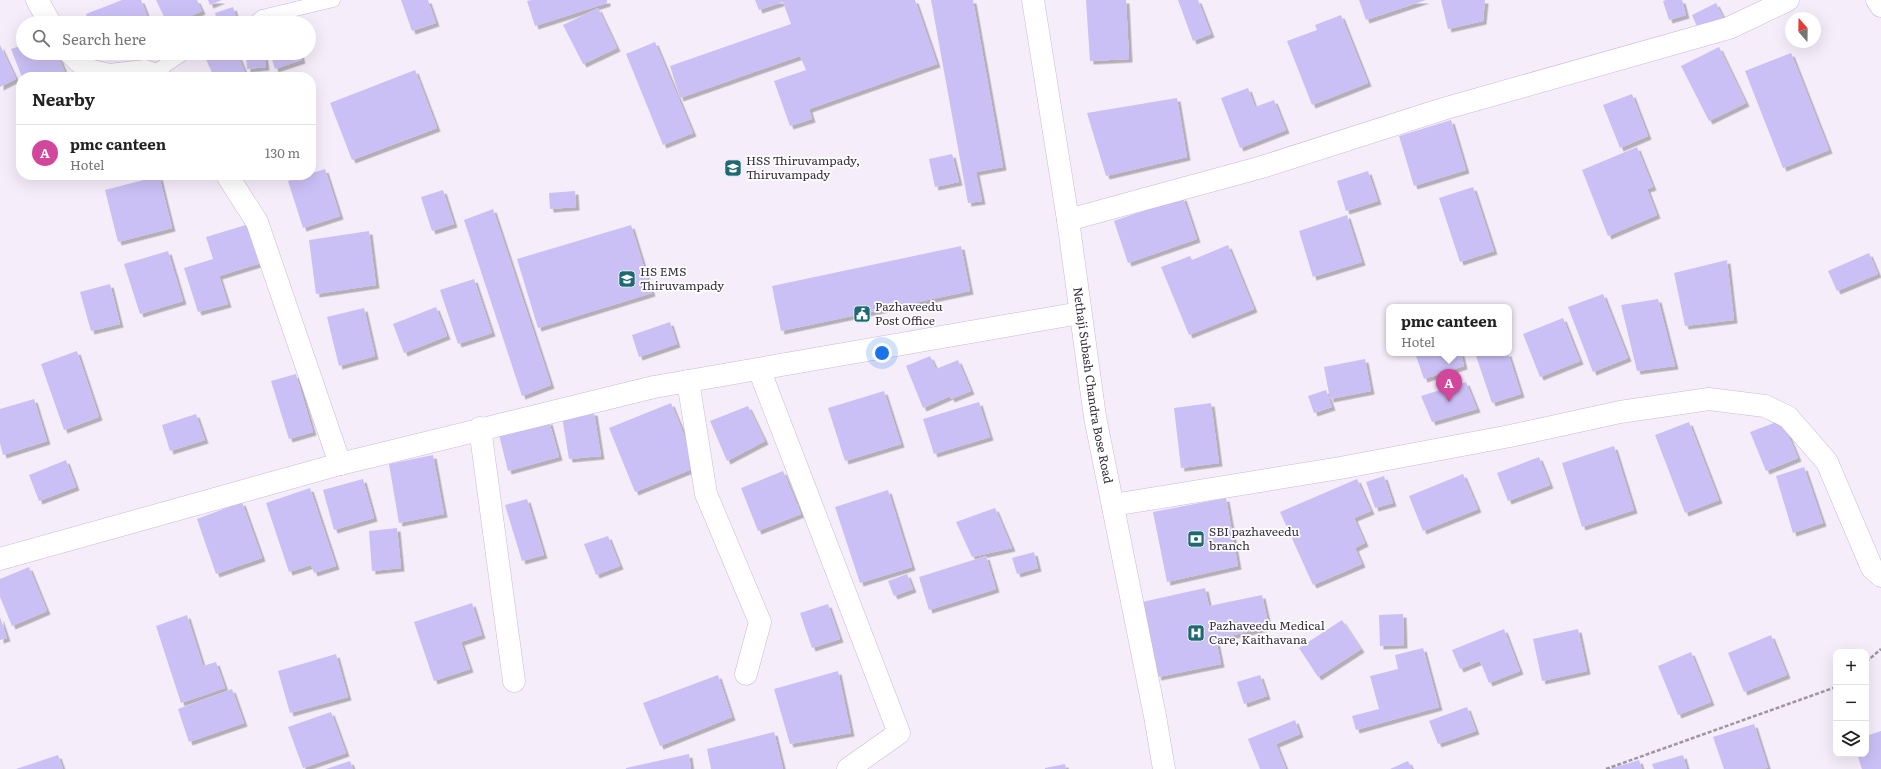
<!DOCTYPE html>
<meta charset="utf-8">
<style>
:root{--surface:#fff;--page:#f6f6f6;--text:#222;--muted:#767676;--line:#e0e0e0;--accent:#1e6972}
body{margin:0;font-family:Literata,serif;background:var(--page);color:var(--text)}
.controls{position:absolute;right:12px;bottom:12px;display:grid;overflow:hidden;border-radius:8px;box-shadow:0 4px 16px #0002}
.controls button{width:36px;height:36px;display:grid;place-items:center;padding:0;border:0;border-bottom:1px solid var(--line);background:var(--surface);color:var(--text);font:20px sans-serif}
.compass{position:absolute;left:1785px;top:12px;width:36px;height:36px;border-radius:50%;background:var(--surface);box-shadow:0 4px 16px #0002;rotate:340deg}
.you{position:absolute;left:882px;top:353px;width:14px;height:14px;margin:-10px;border:3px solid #fff;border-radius:50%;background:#1a73e8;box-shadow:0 0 0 6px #1a73e833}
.badge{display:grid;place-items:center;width:26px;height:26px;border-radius:50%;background:var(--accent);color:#fff;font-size:13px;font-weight:700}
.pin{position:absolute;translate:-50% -33px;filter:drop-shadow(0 1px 2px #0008)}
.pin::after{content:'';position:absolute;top:21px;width:14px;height:12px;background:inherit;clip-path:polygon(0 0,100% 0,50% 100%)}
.popup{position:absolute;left:1386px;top:304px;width:126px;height:52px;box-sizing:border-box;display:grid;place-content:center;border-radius:8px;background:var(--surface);filter:drop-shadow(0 1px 3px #0005);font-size:13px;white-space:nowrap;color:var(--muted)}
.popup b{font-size:15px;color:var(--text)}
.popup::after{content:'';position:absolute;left:50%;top:100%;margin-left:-8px;border:8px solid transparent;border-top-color:var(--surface)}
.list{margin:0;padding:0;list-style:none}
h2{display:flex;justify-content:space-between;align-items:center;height:52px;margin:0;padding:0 16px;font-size:17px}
h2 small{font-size:13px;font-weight:400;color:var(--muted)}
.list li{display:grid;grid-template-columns:26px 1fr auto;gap:12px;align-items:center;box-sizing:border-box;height:56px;padding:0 16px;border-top:1px solid var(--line)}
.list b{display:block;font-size:15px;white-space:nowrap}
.list p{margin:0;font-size:13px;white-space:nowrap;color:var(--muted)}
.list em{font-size:13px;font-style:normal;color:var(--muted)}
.icon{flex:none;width:22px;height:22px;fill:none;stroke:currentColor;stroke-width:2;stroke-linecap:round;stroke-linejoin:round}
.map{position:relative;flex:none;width:1881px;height:769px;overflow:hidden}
.search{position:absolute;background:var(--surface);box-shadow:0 4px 16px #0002;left:16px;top:16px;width:300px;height:44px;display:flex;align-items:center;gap:10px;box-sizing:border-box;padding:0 14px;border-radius:22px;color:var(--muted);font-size:15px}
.panel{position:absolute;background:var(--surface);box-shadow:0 4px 16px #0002;left:16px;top:72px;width:300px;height:108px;border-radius:16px}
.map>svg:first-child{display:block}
.building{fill:#cac0f5;filter:url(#shadow)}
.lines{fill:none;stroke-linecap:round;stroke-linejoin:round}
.service-casing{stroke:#ccb7d6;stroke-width:15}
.minor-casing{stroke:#ccb7d6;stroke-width:23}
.secondary-casing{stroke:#ccb7d6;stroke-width:23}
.path{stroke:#9e95a2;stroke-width:2.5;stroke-dasharray:4 2;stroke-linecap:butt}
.service{stroke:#fff;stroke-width:14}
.minor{stroke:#fff;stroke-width:22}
.secondary{stroke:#fff;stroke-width:22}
.labels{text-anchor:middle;stroke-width:3.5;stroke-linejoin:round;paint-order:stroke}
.poi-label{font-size:12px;fill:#382f3c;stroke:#fefefe;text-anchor:start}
.street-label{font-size:12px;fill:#382f3c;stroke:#fefefe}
</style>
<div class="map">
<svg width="1881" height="769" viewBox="0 0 1881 769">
<defs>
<filter id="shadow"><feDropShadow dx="3.5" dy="3.5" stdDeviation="0" flood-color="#0004"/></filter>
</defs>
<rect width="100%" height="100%" fill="#f6edfa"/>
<g class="building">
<path d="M122,0H141L150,23H89L86,14Z"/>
<path d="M156,0H197L202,11L175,23H167Z"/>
<path d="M208,0H222L210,5Z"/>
<path d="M401,0H428L436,23L412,31Z"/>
<path d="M531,0H607V3L535,26L527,1Z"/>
<path d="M755,0H915L937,64L809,109L812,119L790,126L774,81L806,70L800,56L680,98L670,66L791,24L783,2L759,10Z"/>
<path d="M931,0H973L1003,167L976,172L982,201L968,203Z"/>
<path d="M1086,0H1126L1129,59L1090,61Z"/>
<path d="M1178,0H1198L1211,34L1193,41Z"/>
<path d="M1359,0H1426L1366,20Z"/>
<path d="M1441,0H1485L1483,21L1448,29Z"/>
<path d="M1666,0H1682L1686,15L1669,20L1663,1Z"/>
<path d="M1716,3L1724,19L1699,31L1692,15Z"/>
<path d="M233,7L238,23H218L215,13Z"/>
<path d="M598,8L617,48L583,64L563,25Z"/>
<path d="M1341,15L1368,83L1312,105L1287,41L1317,30L1315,25Z"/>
<path d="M288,19L290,23H277Z"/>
<path d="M655,42L693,133L663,145L626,54Z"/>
<path d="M0,45L16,79L0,87Z"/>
<path d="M23,45V53H57L67,77H22L11,49Z"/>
<path d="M1719,47L1746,103L1709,121L1681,66Z"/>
<path d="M208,53H237L247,77H214L204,55Z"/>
<path d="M246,53H264L266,67L247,69Z"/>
<path d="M270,53H300L302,60L275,69Z"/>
<path d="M1791,53L1829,150L1783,168L1745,71Z"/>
<path d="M415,70L437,128L352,160L330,103Z"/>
<path d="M1248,88L1255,107L1274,100L1286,130L1240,148L1221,98Z"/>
<path d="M1632,94L1648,136L1620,148L1603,105Z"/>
<path d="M1177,98L1187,157L1106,176L1087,113Z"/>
<path d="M1451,120L1466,170L1414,186L1399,136Z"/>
<path d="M1637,147L1653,187L1647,189L1657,215L1608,236L1582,170Z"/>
<path d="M952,154L959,182L935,187L929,159Z"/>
<path d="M325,169L340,216L303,228L288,181Z"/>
<path d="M1368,171L1378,201L1346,211L1337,181Z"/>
<path d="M159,176L172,228L118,242L105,190Z"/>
<path d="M1473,187L1494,251L1460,262L1439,198Z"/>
<path d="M443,190L454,224L432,231L421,197Z"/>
<path d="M575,191L576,207L550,209L549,193Z"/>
<path d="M1183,197L1197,239L1128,263L1114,221Z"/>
<path d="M493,209L551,385L522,396L464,220Z"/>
<path d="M1347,215L1362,262L1313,277L1299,231Z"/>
<path d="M249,224L261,263L219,276L228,304L198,312L184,268L213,259L206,237Z"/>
<path d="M631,225L652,293L538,328L517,259Z"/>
<path d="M369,231L376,285L316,294L309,240Z"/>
<path d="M1228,245L1254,309L1189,335L1161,267L1190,256L1192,260Z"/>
<path d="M961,246L970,291L781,331L772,286Z"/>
<path d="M168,251L183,301L140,314L124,264Z"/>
<path d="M1869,253L1878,274L1837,291L1828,271Z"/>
<path d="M1727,260L1734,320L1685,326L1674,273Z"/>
<path d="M474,279L492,333L458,344L440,290Z"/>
<path d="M110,284L120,324L91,331L80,292Z"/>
<path d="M1603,294L1628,358L1593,372L1568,307Z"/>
<path d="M1658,299L1675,366L1637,371L1621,305Z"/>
<path d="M436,307L447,336L404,353L393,324Z"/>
<path d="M364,308L375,356L339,366L327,317Z"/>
<path d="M1563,318L1580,361L1540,377L1523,334Z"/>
<path d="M670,322L677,344L639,357L632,335Z"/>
<path d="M77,351L99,417L64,430L41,364Z"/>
<path d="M1415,353H1461L1464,366L1424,379Z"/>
<path d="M1475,353H1508L1521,394L1492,403Z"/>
<path d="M930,356L936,369L958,360L971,391L951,399L950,396L923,408L906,366Z"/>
<path d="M1365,359L1371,391L1330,399L1324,367Z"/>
<path d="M296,374L313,432L289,439L271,381Z"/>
<path d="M1466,382L1477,409L1432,422L1421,396Z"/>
<path d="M1326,390L1332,407L1314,413L1308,396Z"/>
<path d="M884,391L901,444L845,461L828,408Z"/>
<path d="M34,399L47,441L3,455L0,443V409Z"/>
<path d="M979,402L990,437L934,454L923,419Z"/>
<path d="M671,403L697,467L635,492L609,428Z"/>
<path d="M1211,403L1219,463L1181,468L1174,408Z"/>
<path d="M748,406L765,441L727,461L710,421Z"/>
<path d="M594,412L601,456L569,459L562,417Z"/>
<path d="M196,414L205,440L170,451L162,425Z"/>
<path d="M1782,420L1798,458L1766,471L1750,432Z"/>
<path d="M549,421L559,457L508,471L499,435Z"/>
<path d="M1689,422L1719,500L1685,513L1655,435Z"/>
<path d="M1614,446L1634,510L1582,527L1562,463Z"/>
<path d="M433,455L444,514L399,523L389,464Z"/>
<path d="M1539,457L1550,485L1508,501L1497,473Z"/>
<path d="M66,460L76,487L39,501L29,475Z"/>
<path d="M1804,467L1823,523L1793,533L1776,476Z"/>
<path d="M783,471L801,514L758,531L741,488Z"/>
<path d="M1463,474L1478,509L1423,531L1409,496Z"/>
<path d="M1384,476L1393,503L1375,508L1366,482Z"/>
<path d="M363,479L374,518L334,530L323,490Z"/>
<path d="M1357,479L1371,511L1354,518L1365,543L1355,548L1362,564L1313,585L1280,512Z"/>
<path d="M310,488L336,566L314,573L311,565L289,572L266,503Z"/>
<path d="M888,490L912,567L860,583L835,507Z"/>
<path d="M1226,498L1238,566L1167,582L1153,512Z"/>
<path d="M527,499L544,555L522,561L505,505Z"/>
<path d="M242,502L262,558L216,574L197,519Z"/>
<path d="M995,508L1012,548L972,557L956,522Z"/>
<path d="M397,528L401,568L372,571L369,531Z"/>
<path d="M608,536L620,566L596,575L584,544Z"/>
<path d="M1034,552L1038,568L1017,574L1012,558Z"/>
<path d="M986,556L996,589L929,610L919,577Z"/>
<path d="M29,567L47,611L12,626L0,597V579Z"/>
<path d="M907,574L913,589L894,596L888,581Z"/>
<path d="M1205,588L1209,606L1262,595L1269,627L1216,639L1221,664L1158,677L1142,602Z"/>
<path d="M472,603L482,635L461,642L470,669L434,681L414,622Z"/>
<path d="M828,604L840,639L812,648L800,613Z"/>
<path d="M1403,614L1404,645L1380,646L1379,615Z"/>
<path d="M187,615L203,666L216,662L225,688L181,703L156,626Z"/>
<path d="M0,617L7,638L0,640Z"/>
<path d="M1342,620L1361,649L1318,677L1299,648Z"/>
<path d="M1504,629L1520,671L1489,683L1480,661L1460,669L1452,650Z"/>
<path d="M1578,629L1587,671L1542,681L1533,639Z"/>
<path d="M1771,635L1787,675L1744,692L1728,653Z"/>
<path d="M1423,648L1439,707L1356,730L1352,716L1379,709L1370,676L1398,669L1395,655Z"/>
<path d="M1691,652L1711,702L1678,715L1658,666Z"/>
<path d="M336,654L348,697L290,713L278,671Z"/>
<path d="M838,671L851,733L790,744L774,689Z"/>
<path d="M718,675L732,717L660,746L643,703Z"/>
<path d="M1260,675L1267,696L1244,704L1237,682Z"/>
<path d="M232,689L244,723L189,742L178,709Z"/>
<path d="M1467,707L1476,731L1438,744L1429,721Z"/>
<path d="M331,712L346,753L303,768L288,727Z"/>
<path d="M1295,720L1300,734L1276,744L1286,769H1260L1248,739Z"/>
<path d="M1754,724L1768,768L1724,769L1713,737Z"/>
<path d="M1881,731V769H1862L1857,754H1866V736Z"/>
<path d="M774,732L783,769H711L707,749Z"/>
<path d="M689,754L691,769H626V768Z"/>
<path d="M58,755L63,769H16Z"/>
<path d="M1683,755L1687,769H1654L1652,764Z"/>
<path d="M1639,760L1642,769H1609Z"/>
<path d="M350,761L353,769H326Z"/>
<path d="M1408,761L1412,769H1390Z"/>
<path d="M1065,764L1066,769H1045V768Z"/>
</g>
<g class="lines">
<defs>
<g id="service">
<path d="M255,23L262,17L333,0"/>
<path d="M152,74L184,53"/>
</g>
<g id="minor">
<path d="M37,0L50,23"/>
<path d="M1877,0L1881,6"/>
<path d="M70,53L88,70L109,75L145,71L160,77"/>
<path d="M227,175L257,222L340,464"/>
<path d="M1068,220L1262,167L1443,109L1729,28L1788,0"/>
<path d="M759,369L899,733L848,769"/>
<path d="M688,381L706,494L760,622L746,674"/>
<path d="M480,428L514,681"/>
<path d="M1113,505L1340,468L1510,436L1620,412L1709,399L1765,406L1788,417L1827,462L1872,568L1881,576"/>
<path d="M0,559L340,464L654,387L1080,313"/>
</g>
<g id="secondary">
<path id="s1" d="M1033,0L1068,220L1095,417L1155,716L1164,769"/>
</g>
</defs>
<use href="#service" class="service-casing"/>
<use href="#minor" class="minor-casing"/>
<use href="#secondary" class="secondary-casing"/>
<g class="path">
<path d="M1866,662L1881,649"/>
<path d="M1606,769L1836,687"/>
</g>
<use href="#service" class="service"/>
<use href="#minor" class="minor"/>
<use href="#secondary" class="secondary"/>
</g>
<defs>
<symbol id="school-square" viewBox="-11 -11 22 22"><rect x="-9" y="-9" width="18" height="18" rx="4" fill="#1e6972" stroke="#fefefe"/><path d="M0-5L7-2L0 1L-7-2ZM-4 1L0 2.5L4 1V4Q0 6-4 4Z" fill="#fff"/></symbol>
<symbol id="civic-square" viewBox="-11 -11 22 22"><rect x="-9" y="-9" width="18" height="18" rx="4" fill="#1e6972" stroke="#fefefe"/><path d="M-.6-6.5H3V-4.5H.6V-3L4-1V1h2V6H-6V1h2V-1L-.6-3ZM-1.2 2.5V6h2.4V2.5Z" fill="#fff"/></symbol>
<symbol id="bank-square" viewBox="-11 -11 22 22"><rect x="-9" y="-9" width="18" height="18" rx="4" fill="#1e6972" stroke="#fefefe"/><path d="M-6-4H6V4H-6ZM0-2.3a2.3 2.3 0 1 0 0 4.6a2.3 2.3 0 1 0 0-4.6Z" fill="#fff"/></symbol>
<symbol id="hospital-square" viewBox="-11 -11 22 22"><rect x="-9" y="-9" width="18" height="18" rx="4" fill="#1e6972" stroke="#fefefe"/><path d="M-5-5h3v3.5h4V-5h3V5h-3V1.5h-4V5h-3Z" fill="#fff"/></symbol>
</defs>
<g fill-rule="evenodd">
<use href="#school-square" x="723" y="158" width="20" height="20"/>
<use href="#school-square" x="617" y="269" width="20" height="20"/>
<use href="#civic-square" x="852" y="304" width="20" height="20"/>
<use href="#bank-square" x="1186" y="529" width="20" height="20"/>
<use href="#hospital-square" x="1186" y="623" width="20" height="20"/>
</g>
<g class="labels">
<g class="poi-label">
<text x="746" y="165">HSS Thiruvampady,<tspan x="746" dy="14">Thiruvampady</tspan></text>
<text x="640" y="276">HS EMS<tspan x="640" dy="14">Thiruvampady</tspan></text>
<text x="875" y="311">Pazhaveedu<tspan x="875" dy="14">Post Office</tspan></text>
<text x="1209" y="536">SBI pazhaveedu<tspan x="1209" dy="14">branch</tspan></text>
<text x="1209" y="630">Pazhaveedu Medical<tspan x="1209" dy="14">Care, Kaithavana</tspan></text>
</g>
<g class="street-label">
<text dy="4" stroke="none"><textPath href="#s1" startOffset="390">Nethaji Subash Chandra Bose Road</textPath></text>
</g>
</g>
</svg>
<div class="controls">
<button>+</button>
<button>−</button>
<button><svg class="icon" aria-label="layers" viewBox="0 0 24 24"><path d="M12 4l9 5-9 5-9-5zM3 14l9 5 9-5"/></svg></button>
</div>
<svg class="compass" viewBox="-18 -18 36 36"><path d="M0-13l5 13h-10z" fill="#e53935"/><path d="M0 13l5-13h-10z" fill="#767676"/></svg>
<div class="you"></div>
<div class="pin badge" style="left:1449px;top:402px;background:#d1479c">A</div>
<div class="popup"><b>pmc canteen</b>Hotel</div>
<div class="search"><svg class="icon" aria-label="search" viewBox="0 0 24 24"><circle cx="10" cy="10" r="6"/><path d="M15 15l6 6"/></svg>Search here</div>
<section class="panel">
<h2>Nearby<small></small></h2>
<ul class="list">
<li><span class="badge" style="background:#d1479c">A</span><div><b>pmc canteen</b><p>Hotel</p></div><em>130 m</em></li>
</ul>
</section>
</div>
